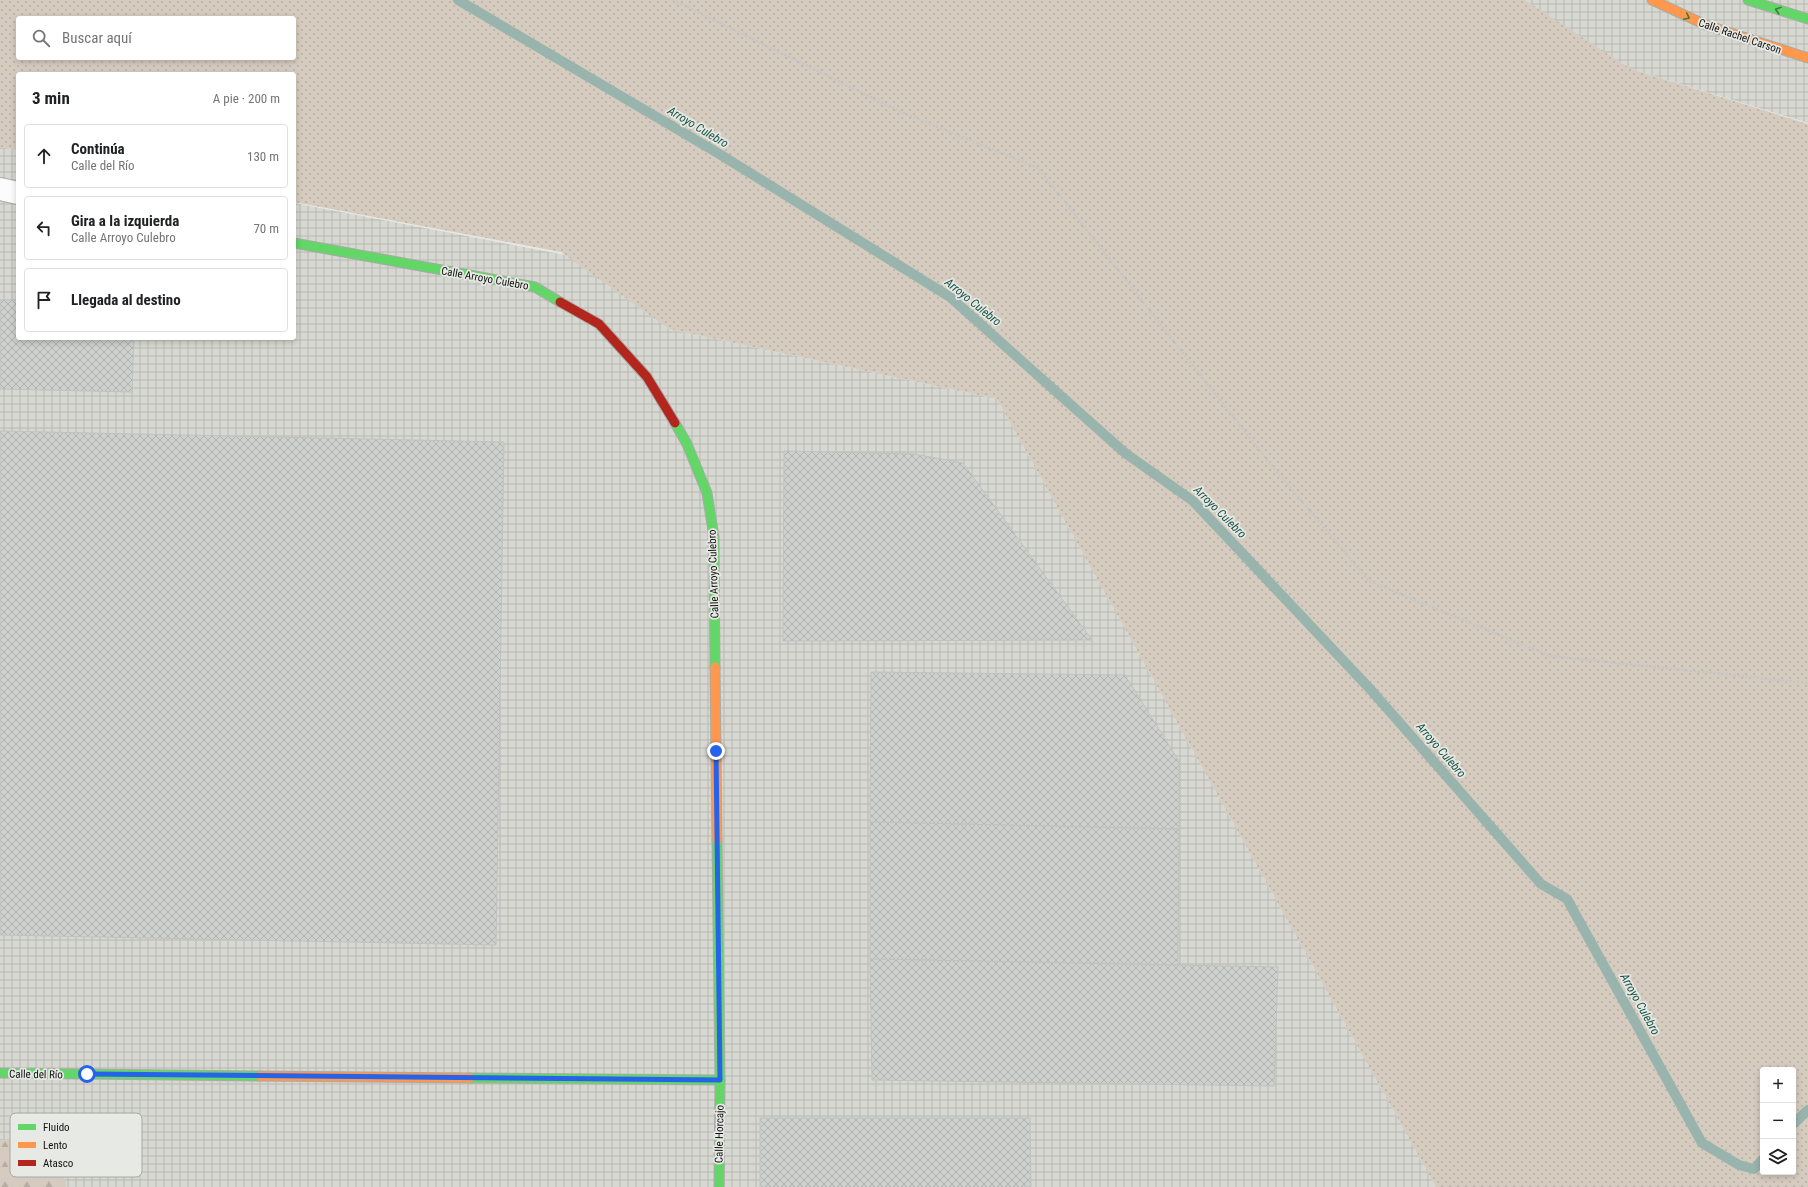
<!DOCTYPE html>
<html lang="es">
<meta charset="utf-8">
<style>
:root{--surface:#fff;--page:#f6f6f6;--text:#202124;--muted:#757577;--line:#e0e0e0}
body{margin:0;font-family:"Roboto Condensed",sans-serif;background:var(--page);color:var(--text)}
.controls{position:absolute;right:12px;bottom:12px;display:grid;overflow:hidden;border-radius:4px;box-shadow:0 2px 6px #0003}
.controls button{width:36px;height:36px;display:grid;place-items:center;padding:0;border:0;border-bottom:1px solid var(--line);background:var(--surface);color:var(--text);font:20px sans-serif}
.stop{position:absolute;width:12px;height:12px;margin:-9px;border:3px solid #2563eb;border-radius:50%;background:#fff}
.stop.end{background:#2563eb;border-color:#fff;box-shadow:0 1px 4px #0008}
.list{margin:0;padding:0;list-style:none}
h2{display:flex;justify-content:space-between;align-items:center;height:52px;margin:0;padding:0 16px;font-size:17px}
h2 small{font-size:13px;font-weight:400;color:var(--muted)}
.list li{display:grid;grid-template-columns:26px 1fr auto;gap:12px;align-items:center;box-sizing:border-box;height:64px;margin:0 8px 8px;padding:0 8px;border:1px solid var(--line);border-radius:4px}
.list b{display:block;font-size:15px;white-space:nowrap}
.list p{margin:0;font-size:13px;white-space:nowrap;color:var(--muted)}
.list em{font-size:13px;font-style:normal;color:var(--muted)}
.icon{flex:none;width:22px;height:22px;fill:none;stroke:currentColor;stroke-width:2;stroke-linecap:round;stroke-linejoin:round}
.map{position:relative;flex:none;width:1808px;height:1187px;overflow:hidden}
.search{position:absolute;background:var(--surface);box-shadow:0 2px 6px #0003;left:16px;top:16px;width:280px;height:44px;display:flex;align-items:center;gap:10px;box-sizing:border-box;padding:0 14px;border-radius:4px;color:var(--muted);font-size:15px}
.panel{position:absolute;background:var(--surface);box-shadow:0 2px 6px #0003;left:16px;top:72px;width:280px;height:268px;border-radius:4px}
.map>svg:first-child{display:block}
.industrial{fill:url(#industrial-grid)}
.green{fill:url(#green-dots);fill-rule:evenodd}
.forest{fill:url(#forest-firs)}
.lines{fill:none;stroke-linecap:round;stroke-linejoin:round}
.stream{stroke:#98b4ac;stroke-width:10}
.building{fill:url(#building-cross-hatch);stroke:#c0c2c0}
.street-casing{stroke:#aaaaa8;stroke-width:24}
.fast-casing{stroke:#aaaaa8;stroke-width:11}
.slow-casing{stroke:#aaaaa8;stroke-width:11}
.jam-casing{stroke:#aaaaa8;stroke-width:11}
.path{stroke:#c6c6c6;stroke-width:2.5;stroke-dasharray:2 2;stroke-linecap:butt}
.street{stroke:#fbfcfb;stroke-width:22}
.fast{stroke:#63d668;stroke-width:9}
.slow{stroke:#ff974d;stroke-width:9}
.jam{stroke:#b3261e;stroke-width:9}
.oneway{stroke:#3e7d40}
.route{stroke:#2563eb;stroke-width:5}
.labels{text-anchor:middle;stroke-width:3.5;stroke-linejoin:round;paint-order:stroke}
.street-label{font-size:11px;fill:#111110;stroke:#e7e9e4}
.water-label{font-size:12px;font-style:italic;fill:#1b5449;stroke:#e7e9e4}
.key{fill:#e7e9e4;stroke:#a7a8a4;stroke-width:1}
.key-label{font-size:11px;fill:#111110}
</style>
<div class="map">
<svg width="1808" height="1187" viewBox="0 0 1808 1187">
<defs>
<pattern id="industrial-grid" width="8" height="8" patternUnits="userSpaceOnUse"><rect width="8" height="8" fill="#d6d8d1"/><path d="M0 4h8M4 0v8" fill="none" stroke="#b7b8b2"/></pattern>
<pattern id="green-dots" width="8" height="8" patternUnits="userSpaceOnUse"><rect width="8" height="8" fill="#d6cbbf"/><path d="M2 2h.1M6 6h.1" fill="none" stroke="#b7ada3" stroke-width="1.8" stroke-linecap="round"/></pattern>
<pattern id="forest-firs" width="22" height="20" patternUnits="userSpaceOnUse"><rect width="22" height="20" fill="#d6cbbf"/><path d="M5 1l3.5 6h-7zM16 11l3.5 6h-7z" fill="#b7ada3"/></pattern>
<pattern id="building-cross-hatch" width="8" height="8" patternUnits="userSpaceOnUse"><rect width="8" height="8" fill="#ced0ce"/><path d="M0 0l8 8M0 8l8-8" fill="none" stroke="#b0b2b0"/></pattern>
</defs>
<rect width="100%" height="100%" fill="#e7e8e5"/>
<g class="industrial">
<path d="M1523,0H1808V123L1631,69Z"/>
<path d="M0,147L18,150V338H294V203L566,255L669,329L997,399L1436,1187H0Z"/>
</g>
<path class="green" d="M0,0H1525L1631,69L1808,124V1187H1436L997,399L669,329L561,252L294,202V74H18V150L0,147ZM18,18H294V58H18ZM1763,1070H1793V1172H1763Z"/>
<path class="forest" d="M57,1135L66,1187H0V1140Z"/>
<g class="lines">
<g class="stream">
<path d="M458,0L721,155L950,297L1125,453L1193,501L1371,690L1541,884L1567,899L1702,1143L1739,1165L1754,1169L1763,1159"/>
<path d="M1793,1124L1808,1110"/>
</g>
</g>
<g class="building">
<path d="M0,300H18V338H134L132,392L0,389Z"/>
<path d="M0,431L504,442L496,945L0,935Z"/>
<path d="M784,451L914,454L963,463L1092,640L783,641Z"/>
<path d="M871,672L1125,675L1179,761V829L870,822Z"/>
<path d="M870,822L1179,829L1178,965L870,959Z"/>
<path d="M870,959L1278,967L1274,1086L872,1080Z"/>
<path d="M760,1118H1030L1031,1187H760Z"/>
</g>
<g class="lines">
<defs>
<path id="street" d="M0,189L18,193"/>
<g id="fast">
<path d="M1748,0L1808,19"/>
<path d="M294,243L535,287L560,302"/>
<path d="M675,423L687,444L707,493L714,537L715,667"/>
<path d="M717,840L720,1080L719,1187"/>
<path d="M0,1073L260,1076"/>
<path d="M470,1078L720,1080"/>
</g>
<g id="slow">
<path d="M1652,0L1706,25L1808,58"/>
<path d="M715,667L717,840"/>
<path d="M260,1076L470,1078"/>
</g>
<path id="jam" d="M560,302L599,324L647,377L675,423"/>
</defs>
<use href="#street" class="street-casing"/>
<use href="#fast" class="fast-casing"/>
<use href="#slow" class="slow-casing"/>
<use href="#jam" class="jam-casing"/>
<path class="path" d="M673,0L899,111L1038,168L1267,460L1369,581L1550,656L1808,683"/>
<use href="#street" class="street"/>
<use href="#fast" class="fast"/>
<use href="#slow" class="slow"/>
<use href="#jam" class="jam"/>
</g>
<defs><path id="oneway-chevron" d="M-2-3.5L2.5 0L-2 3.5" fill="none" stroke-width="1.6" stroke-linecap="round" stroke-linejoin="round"/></defs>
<g class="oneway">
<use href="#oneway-chevron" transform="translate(1778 10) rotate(-162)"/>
<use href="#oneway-chevron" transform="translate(1687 17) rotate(25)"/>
</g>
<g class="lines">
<path class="route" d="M87,1074L720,1080L716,751"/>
</g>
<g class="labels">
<g class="street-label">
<text transform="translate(1740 36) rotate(19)" y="4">Calle Rachel Carson</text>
<text transform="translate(485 278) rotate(10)" y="4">Calle Arroyo Culebro</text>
<text transform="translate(713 574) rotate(-92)" y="4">Calle Arroyo Culebro</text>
<text transform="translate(36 1074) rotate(1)" y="4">Calle del Río</text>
<text transform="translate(719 1134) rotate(-89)" y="4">Calle Horcajo</text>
</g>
<g class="water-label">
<text transform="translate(698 127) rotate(31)" y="4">Arroyo Culebro</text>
<text transform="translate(973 302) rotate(39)" y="4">Arroyo Culebro</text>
<text transform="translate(1220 512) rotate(45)" y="4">Arroyo Culebro</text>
<text transform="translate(1441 750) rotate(49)" y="4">Arroyo Culebro</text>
<text transform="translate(1640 1004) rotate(61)" y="4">Arroyo Culebro</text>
</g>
</g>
<rect x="10" y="1113" width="132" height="64" rx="6" class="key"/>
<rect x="18" y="1124" width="18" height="6" fill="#63d668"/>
<rect x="18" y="1142" width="18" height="6" fill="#ff974d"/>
<rect x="18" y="1160" width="18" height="6" fill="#b3261e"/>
<g class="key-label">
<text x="43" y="1131">Fluido</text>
<text x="43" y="1149">Lento</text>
<text x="43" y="1167">Atasco</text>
</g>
</svg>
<div class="controls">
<button>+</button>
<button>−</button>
<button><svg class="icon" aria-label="layers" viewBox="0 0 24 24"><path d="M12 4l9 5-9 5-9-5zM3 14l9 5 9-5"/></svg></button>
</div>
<div class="stop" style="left:87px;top:1074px"></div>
<div class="stop end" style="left:716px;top:751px"></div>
<div class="search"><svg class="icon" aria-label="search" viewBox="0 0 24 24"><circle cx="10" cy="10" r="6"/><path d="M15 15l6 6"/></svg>Buscar aquí</div>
<section class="panel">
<h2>3 min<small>A pie · 200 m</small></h2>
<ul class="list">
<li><svg class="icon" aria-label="ahead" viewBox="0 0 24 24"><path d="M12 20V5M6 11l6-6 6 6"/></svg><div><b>Continúa</b><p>Calle del Río</p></div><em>130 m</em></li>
<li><svg class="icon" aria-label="left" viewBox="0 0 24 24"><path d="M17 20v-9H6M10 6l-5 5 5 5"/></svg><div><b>Gira a la izquierda</b><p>Calle Arroyo Culebro</p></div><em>70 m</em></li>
<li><svg class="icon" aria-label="arrive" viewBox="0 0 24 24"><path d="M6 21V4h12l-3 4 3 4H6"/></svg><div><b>Llegada al destino</b></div></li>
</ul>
</section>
</div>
